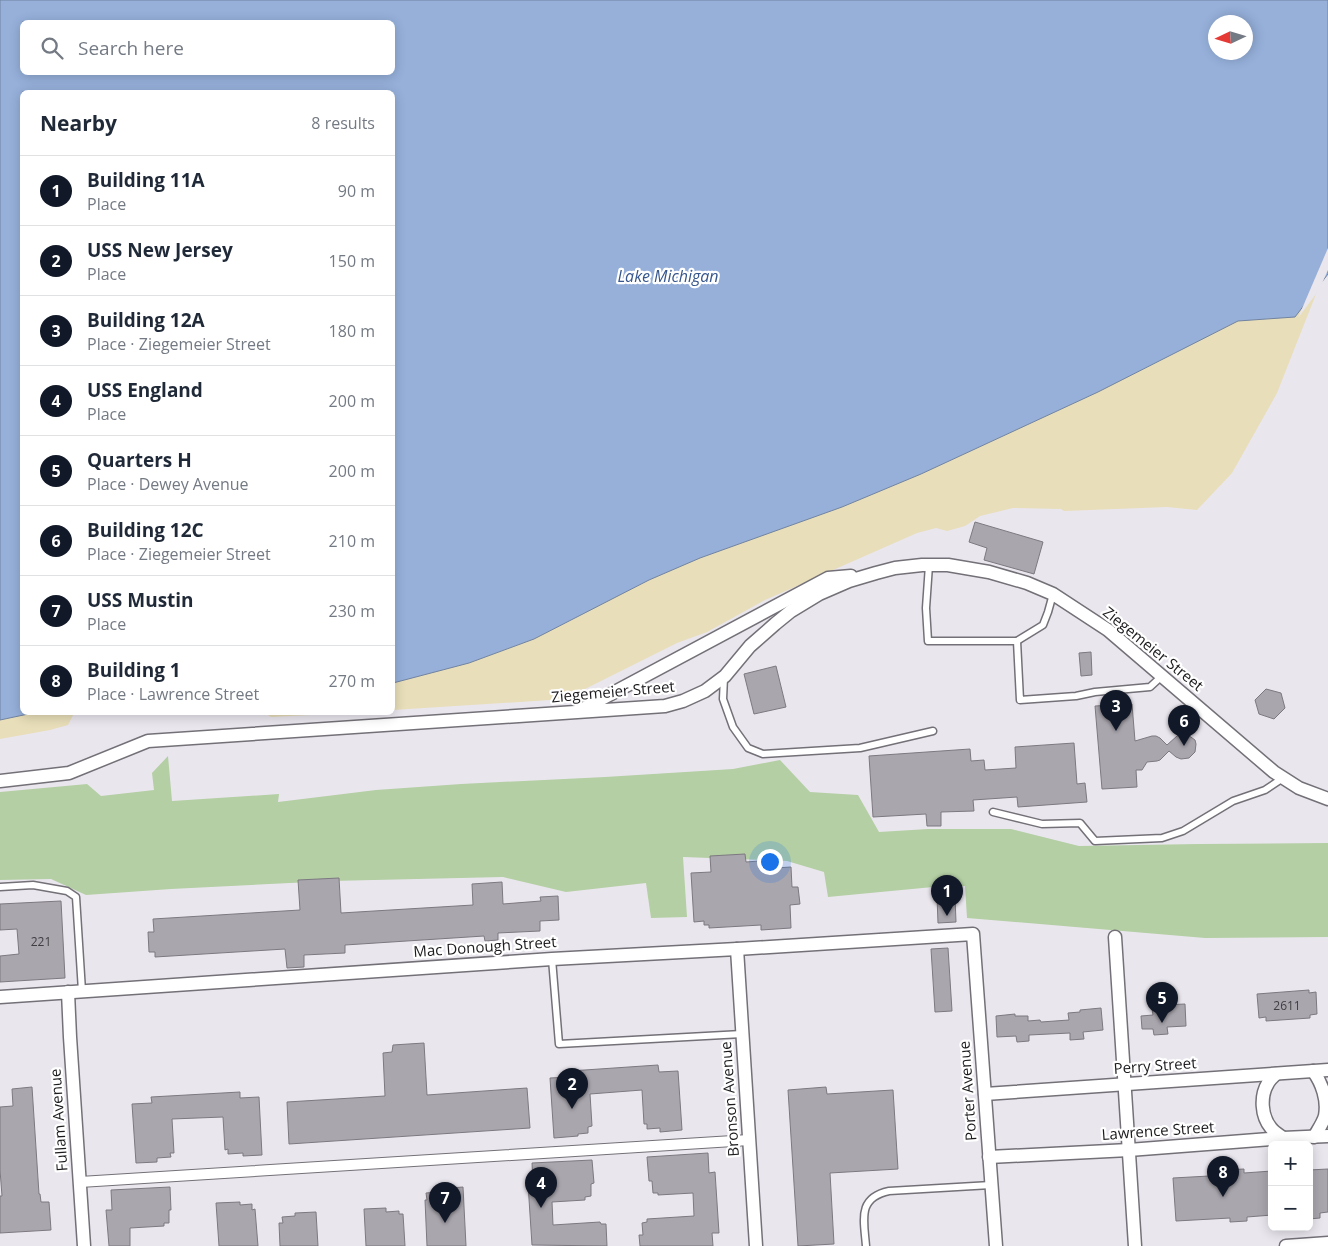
<!DOCTYPE html>
<meta charset="utf-8">
<style>
:root{--surface:#fff;--page:#f2f2f3;--text:#1f2937;--muted:#747a83;--line:#e0e1e3;--accent:#111827}
body{margin:0;font-family:"Open Sans",sans-serif;background:var(--page);color:var(--text)}
.controls{position:absolute;right:15px;bottom:15px;display:grid;overflow:hidden;border-radius:8px;box-shadow:0 2px 12px #0003}
.controls button{width:45px;height:45px;display:grid;place-items:center;padding:0;border:0;border-bottom:1px solid var(--line);background:var(--surface);color:var(--text);font:25px sans-serif}
.compass{position:absolute;left:1208px;top:15px;width:45px;height:45px;border-radius:50%;background:var(--surface);box-shadow:0 2px 12px #0003;rotate:266deg}
.you{position:absolute;left:769px;top:861px;width:18px;height:18px;margin:-12px;border:4px solid #fff;border-radius:50%;background:#1a73e8;box-shadow:0 0 0 8px #1a73e833}
.badge{display:grid;place-items:center;width:32px;height:32px;border-radius:50%;background:var(--accent);color:#fff;font-size:16px;font-weight:700}
.pin{position:absolute;translate:-50% -41px;filter:drop-shadow(0 1px 2px #0008)}
.pin::after{content:'';position:absolute;top:26px;width:18px;height:15px;background:inherit;clip-path:polygon(0 0,100% 0,50% 100%)}
.list{margin:0;padding:0;list-style:none}
h2{display:flex;justify-content:space-between;align-items:center;height:65px;margin:0;padding:0 20px;font-size:21px}
h2 small{font-size:16px;font-weight:400;color:var(--muted)}
.list li{display:grid;grid-template-columns:32px 1fr auto;gap:15px;align-items:center;box-sizing:border-box;height:70px;padding:0 20px;border-top:1px solid var(--line)}
.list b{display:block;font-size:19px;white-space:nowrap}
.list p{margin:0;font-size:16px;white-space:nowrap;color:var(--muted)}
.list em{font-size:16px;font-style:normal;color:var(--muted)}
.icon{flex:none;width:28px;height:28px;fill:none;stroke:currentColor;stroke-width:2;stroke-linecap:round;stroke-linejoin:round}
.map{position:relative;flex:none;width:1328px;height:1246px;overflow:hidden}
.search{position:absolute;background:var(--surface);box-shadow:0 2px 12px #0003;left:20px;top:20px;width:375px;height:55px;display:flex;align-items:center;gap:12px;box-sizing:border-box;padding:0 18px;border-radius:8px;color:var(--muted);font-size:19px}
.panel{position:absolute;background:var(--surface);box-shadow:0 2px 12px #0003;left:20px;top:90px;width:375px;height:625px;border-radius:8px}
.map>svg:first-child{display:block}
.green{fill:#b4cfa4}
.sand{fill:#e8deb9}
.water{fill:#96b0da;stroke:#7183a1;fill-rule:evenodd}
.pier{fill:#eae6ee}
.building{fill:#aaa6ae;stroke:#7d7980}
.lines{fill:none;stroke-linecap:round;stroke-linejoin:round}
.service-casing{stroke:#737077;stroke-width:9}
.pedestrian-casing{stroke:#737077;stroke-width:12}
.minor-casing{stroke:#737077;stroke-width:15}
.service{stroke:#fff;stroke-width:6}
.pedestrian{stroke:#fff;stroke-width:10}
.minor{stroke:#fff;stroke-width:12}
.labels{text-anchor:middle;stroke-width:4.5;stroke-linejoin:round;paint-order:stroke}
.number-label{font-size:12px;fill:#403d41}
.street-label{font-size:15px;fill:#1c1a1d;stroke:#fff}
.water-label{font-size:16px;font-style:italic;fill:#36568d;stroke:#fff}
</style>
<div class="map">
<svg width="1328" height="1246" viewBox="0 0 1328 1246">
<rect width="100%" height="100%" fill="#eae6ee"/>
<path class="green" d="M168,756L172,801L279,794L278,802L376,790L461,784L605,777L733,769L780,760L810,792L858,795L879,832L928,829H1011L1079,846L1199,844L1328,843V937L1205,938L967,918L965,886L933,887L828,897L824,872L787,861L683,857L687,917L651,918L646,883L566,892L503,877L331,881L171,889L86,895L51,879L0,880V792L87,784L101,796L154,790L152,773Z"/>
<g class="sand">
<path d="M1328,274L1320,284L1277,393L1232,473L1197,510L1167,507L1064,511L1061,509L1013,508L980,516L965,526L947,531L936,528L917,533L765,600L707,632L677,643L565,699L393,710V556Z"/>
<path d="M0,603L22,712L74,713L68,725L50,730L0,739Z"/>
<path d="M265,713H348L271,717Z"/>
</g>
<path class="water" d="M0,0H1328V274L1295,317L1238,321L1098,392L921,474L842,507L700,558L649,580L534,639L469,663L393,683L392,92H22V712L33,713L0,720ZM22,22H392V72H22ZM1216,22H1246V52H1216Z"/>
<path class="pier" d="M1328,248V270L1319,290L1298,318Z"/>
<g class="building">
<path d="M975,522L1043,542L1034,574L984,560L987,548L969,542Z"/>
<path d="M1091,652L1092,675L1081,676L1079,653Z"/>
<path d="M776,666L786,707L754,714L744,674Z"/>
<path d="M1266,689L1281,693L1285,708L1274,719L1259,714L1255,700Z"/>
<path d="M1132,704L1135,741L1152,736H1156L1160,738L1167,745L1177,736L1184,734L1188,735L1195,740L1196,744L1195,752L1189,758L1181,759L1176,757L1169,751L1160,760L1157,761L1147,762L1142,770H1136L1137,787L1102,789L1095,706Z"/>
<path d="M1074,743L1077,784L1085,783L1087,802L1018,807L1017,797L973,800L974,811L941,812V826H927L926,814L873,817L869,756L970,749L971,761L984,760L985,770L1016,768L1015,747Z"/>
<path d="M745,854L746,862L759,861V869L791,867L792,887H798L800,904L790,905L791,928L761,930V925L709,928V925H704V921L694,922L691,873L711,872L710,856Z"/>
<path d="M339,878L341,913L473,905L472,884L502,882L503,904L541,901L540,897L558,896L559,920L540,921V931L498,933V940L485,941L484,936L345,945V953L304,955V967L287,968L285,949L155,957V952H149L148,932H154L153,919L300,910L298,880Z"/>
<path d="M937,897H955L956,922L938,923Z"/>
<path d="M61,901L65,978L0,982V956L19,954L17,929L0,930V904Z"/>
<path d="M948,948L952,1011L935,1012L931,949Z"/>
<path d="M1309,990V993L1316,992L1317,1014L1310,1015V1018L1266,1021V1017L1259,1018L1257,994Z"/>
<path d="M1185,1004L1186,1026L1167,1027L1168,1034L1154,1035L1153,1029H1142L1141,1016L1153,1015L1152,1009L1164,1008V1005Z"/>
<path d="M1101,1008L1103,1030L1083,1032L1084,1039L1070,1040V1033L1029,1035V1041L1017,1042L1016,1036L997,1037L996,1016L1015,1014V1016H1028V1021L1040,1020L1041,1022L1069,1020L1068,1013L1080,1012V1010Z"/>
<path d="M424,1043L427,1095L527,1088L530,1128L289,1144L287,1102L385,1096L383,1053L392,1052L393,1045Z"/>
<path d="M658,1065L659,1072L678,1071L682,1130L660,1132V1128L647,1129V1124H644L642,1090L590,1094L592,1126L588,1127V1133L578,1134V1136L554,1138L550,1078L570,1077V1071Z"/>
<path d="M32,1087L39,1194H40L41,1202H49L51,1230L0,1233V1196H2L0,1170V1107L13,1106L12,1089Z"/>
<path d="M826,1087L827,1094L893,1090L898,1169L830,1173L834,1244L798,1246L788,1090Z"/>
<path d="M240,1092V1098L259,1097L262,1155L243,1156V1153L228,1154V1149L225,1150L223,1117L172,1119L174,1153H170L171,1157L157,1158V1162L136,1163L132,1104L152,1103L151,1097Z"/>
<path d="M708,1153L709,1173L715,1172L719,1233H712L713,1246H640L639,1235H643L642,1223L647,1222V1219L694,1216L693,1193L658,1195V1193H653L652,1181H649L647,1157Z"/>
<path d="M592,1160L594,1183L591,1184V1196L585,1197V1200L552,1202L553,1225L600,1222L601,1224H606L607,1246L532,1245L528,1184L533,1183L532,1163Z"/>
<path d="M1244,1169V1173L1272,1171V1215L1247,1217V1221L1230,1222V1218L1176,1221L1173,1178L1227,1175L1226,1170Z"/>
<path d="M1328,1169V1212L1320,1213V1218L1309,1219V1170Z"/>
<path d="M170,1187L171,1210H169V1223H164V1226L130,1228V1246H109L106,1210H112L111,1190Z"/>
<path d="M463,1187L466,1246H427L425,1200H427L426,1193L438,1192V1189Z"/>
<path d="M240,1202V1205L252,1204V1210L255,1209L258,1246H219L216,1203Z"/>
<path d="M386,1208V1212L399,1211V1214H403L405,1246H366L364,1209Z"/>
<path d="M316,1212L318,1246H280L279,1223H283L282,1217L295,1216V1213Z"/>
</g>
<g class="lines">
<defs>
<g id="service">
<path d="M929,565L926,608L928,641H1017L1020,700L1076,696L1095,692L1150,687L1162,676"/>
<path d="M1017,641L1043,625L1048,612L1053,594"/>
<path d="M724,677L723,699L733,727L748,748L763,754L860,748L933,731"/>
<path d="M993,812L1042,824L1080,823L1095,841L1162,838L1183,831L1233,801L1265,790L1283,778"/>
<path d="M0,887L33,885L67,891L76,897L82,991"/>
<path d="M552,959L559,1044L742,1034"/>
<path d="M866,1246C864,1220 857,1198 889,1191L991,1185"/>
</g>
<path id="pedestrian" d="M80,1182L749,1140"/>
<g id="minor">
<path d="M581,710L828,578L851,576"/>
<path d="M0,781L69,773L148,741L665,706L683,701L705,691L725,676L750,646L775,624L791,611L819,594L849,581L876,573L895,568L922,565H948L989,572L1027,583L1053,594L1108,630L1274,772L1299,788L1328,799"/>
<path d="M1115,937L1135,1246"/>
<path d="M737,949L756,1246"/>
<path d="M68,992L70,1037L84,1246"/>
<path d="M0,997L552,959L737,949L973,934L996,1246"/>
<path d="M1313,1071C1322,1083 1328,1100 1325,1116C1323,1123 1318,1130 1314,1137"/>
<path d="M1276,1074C1274,1076 1270,1079 1268,1083C1260,1096 1261,1116 1271,1128C1274,1132 1279,1135 1283,1138"/>
<path d="M985,1094L1328,1070"/>
<path d="M989,1157L1129,1150L1283,1138L1328,1136"/>
<path d="M1286,1246L1328,1243"/>
</g>
</defs>
<use href="#service" class="service-casing"/>
<use href="#pedestrian" class="pedestrian-casing"/>
<use href="#minor" class="minor-casing"/>
<use href="#service" class="service"/>
<use href="#pedestrian" class="pedestrian"/>
<use href="#minor" class="minor"/>
</g>
<g class="labels">
<g class="number-label">
<text x="41" y="946">221</text>
<text x="1287" y="1010">2611</text>
</g>
<g class="street-label">
<text transform="translate(1153 649) rotate(39)" y="5">Ziegemeier Street</text>
<text transform="translate(613 692) rotate(-5)" y="5">Ziegemeier Street</text>
<text transform="translate(485 947) rotate(-4)" y="5">Mac Donough Street</text>
<text transform="translate(1155 1066) rotate(-4)" y="5">Perry Street</text>
<text transform="translate(968 1091) rotate(-94)" y="5">Porter Avenue</text>
<text transform="translate(730 1099) rotate(-94)" y="5">Bronson Avenue</text>
<text transform="translate(59 1120) rotate(-94)" y="5">Fullam Avenue</text>
<text transform="translate(1158 1131) rotate(-4)" y="5">Lawrence Street</text>
</g>
<g class="water-label">
<text x="668" y="282">Lake Michigan</text>
</g>
</g>
</svg>
<div class="controls">
<button>+</button>
<button>−</button>
</div>
<svg class="compass" viewBox="-18 -18 36 36"><path d="M0-13l5 13h-10z" fill="#e53935"/><path d="M0 13l5-13h-10z" fill="#747a83"/></svg>
<div class="you"></div>
<div class="pin badge" style="left:947px;top:916px">1</div>
<div class="pin badge" style="left:572px;top:1109px">2</div>
<div class="pin badge" style="left:1116px;top:731px">3</div>
<div class="pin badge" style="left:541px;top:1208px">4</div>
<div class="pin badge" style="left:1162px;top:1023px">5</div>
<div class="pin badge" style="left:1184px;top:746px">6</div>
<div class="pin badge" style="left:445px;top:1223px">7</div>
<div class="pin badge" style="left:1223px;top:1197px">8</div>
<div class="search"><svg class="icon" aria-label="search" viewBox="0 0 24 24"><circle cx="10" cy="10" r="6"/><path d="M15 15l6 6"/></svg>Search here</div>
<section class="panel">
<h2>Nearby<small>8 results</small></h2>
<ul class="list">
<li><span class="badge">1</span><div><b>Building 11A</b><p>Place</p></div><em>90 m</em></li>
<li><span class="badge">2</span><div><b>USS New Jersey</b><p>Place</p></div><em>150 m</em></li>
<li><span class="badge">3</span><div><b>Building 12A</b><p>Place · Ziegemeier Street</p></div><em>180 m</em></li>
<li><span class="badge">4</span><div><b>USS England</b><p>Place</p></div><em>200 m</em></li>
<li><span class="badge">5</span><div><b>Quarters H</b><p>Place · Dewey Avenue</p></div><em>200 m</em></li>
<li><span class="badge">6</span><div><b>Building 12C</b><p>Place · Ziegemeier Street</p></div><em>210 m</em></li>
<li><span class="badge">7</span><div><b>USS Mustin</b><p>Place</p></div><em>230 m</em></li>
<li><span class="badge">8</span><div><b>Building 1</b><p>Place · Lawrence Street</p></div><em>270 m</em></li>
</ul>
</section>
</div>
